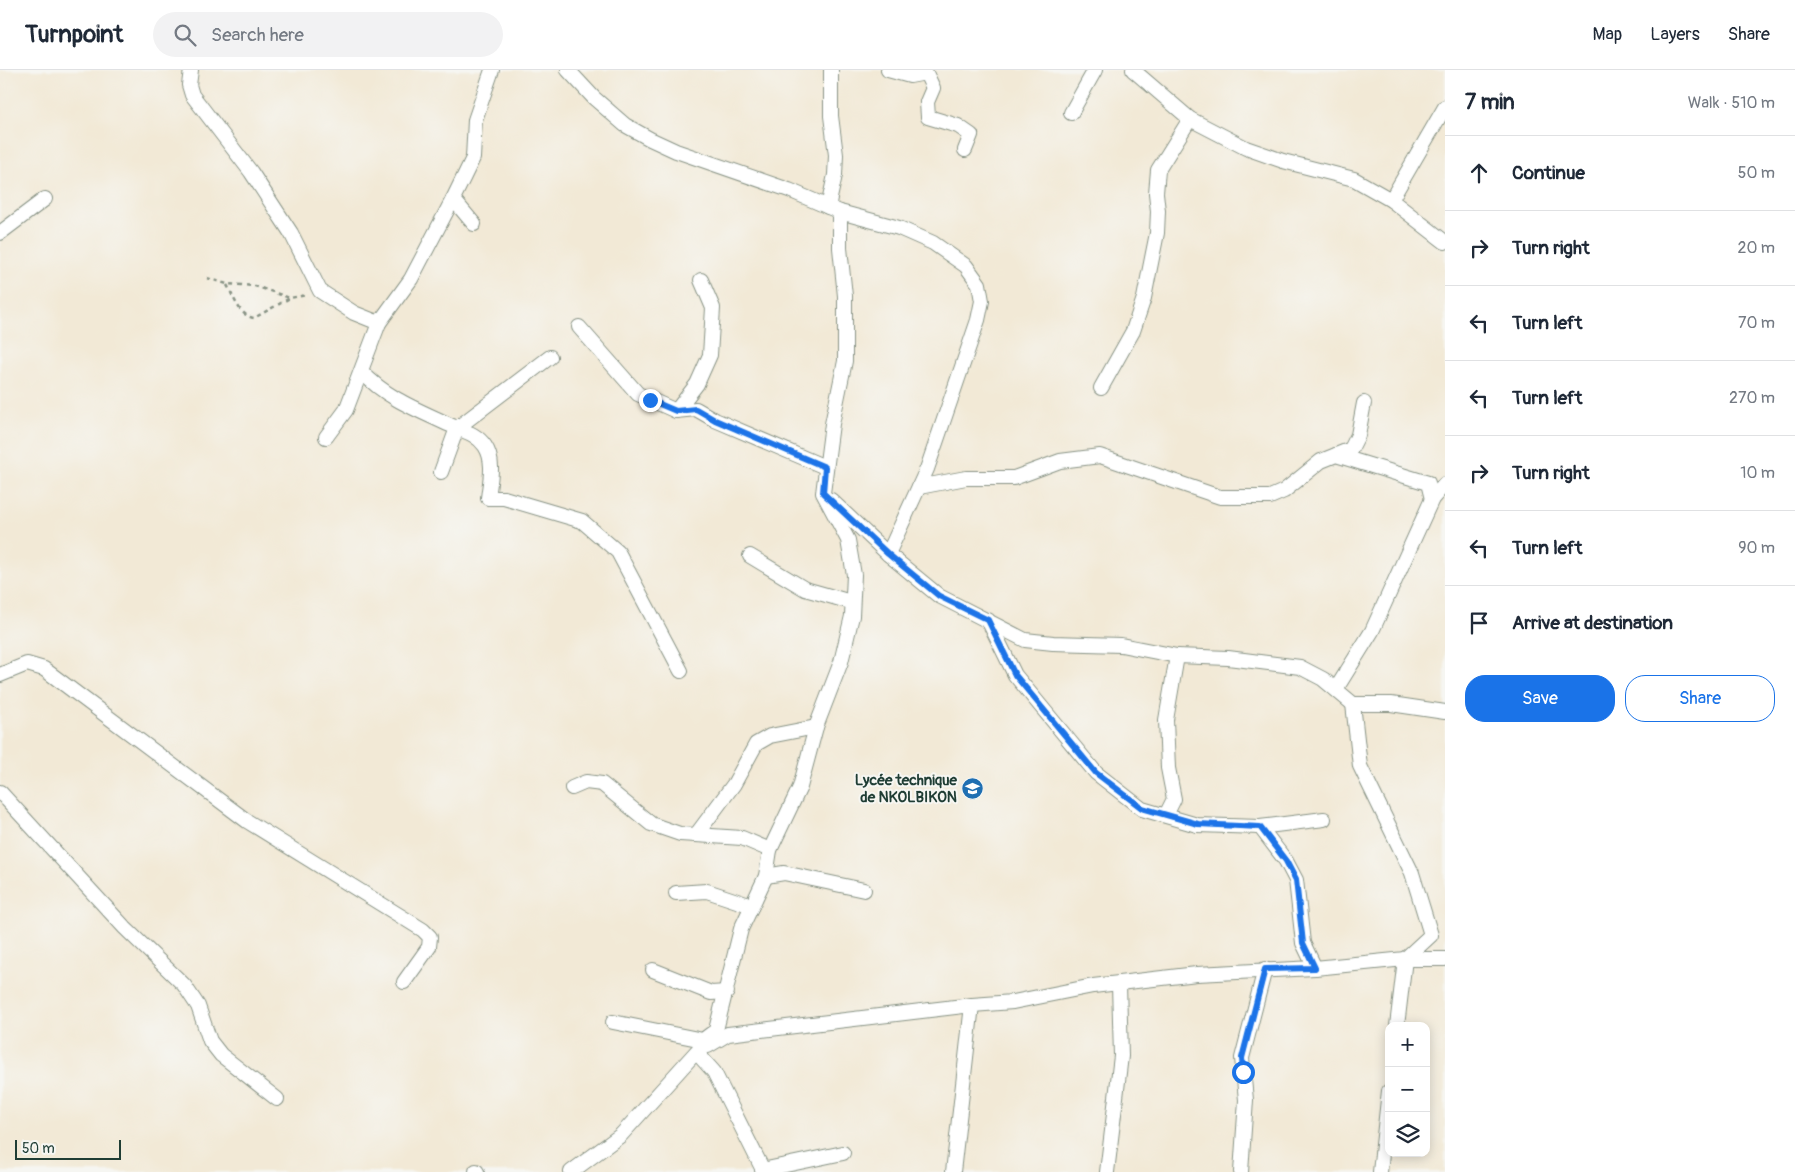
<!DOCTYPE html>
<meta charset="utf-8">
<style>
:root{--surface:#fff;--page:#f2f2f3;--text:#1f2937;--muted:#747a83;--line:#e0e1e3;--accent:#1a73e8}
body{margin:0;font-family:Pangolin,sans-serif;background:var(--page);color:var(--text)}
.controls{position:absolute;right:15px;bottom:15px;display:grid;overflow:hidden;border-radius:10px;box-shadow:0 2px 12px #0003}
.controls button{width:45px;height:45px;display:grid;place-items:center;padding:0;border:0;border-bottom:1px solid var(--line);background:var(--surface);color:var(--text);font:25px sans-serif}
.scale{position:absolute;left:15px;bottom:12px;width:106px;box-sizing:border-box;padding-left:5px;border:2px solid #1f3d34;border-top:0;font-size:14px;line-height:18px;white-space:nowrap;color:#1f3d34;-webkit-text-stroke:4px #f6f6f2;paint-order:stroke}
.stop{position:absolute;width:15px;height:15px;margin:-11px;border:4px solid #1a73e8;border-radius:50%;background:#fff}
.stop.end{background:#1a73e8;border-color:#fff;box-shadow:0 1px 5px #0008}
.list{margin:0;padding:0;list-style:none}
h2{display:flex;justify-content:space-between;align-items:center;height:65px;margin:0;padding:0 20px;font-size:21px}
h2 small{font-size:16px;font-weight:400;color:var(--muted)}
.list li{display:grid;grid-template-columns:32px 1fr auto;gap:15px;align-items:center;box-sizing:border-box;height:75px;padding:0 20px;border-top:1px solid var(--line)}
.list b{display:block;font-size:19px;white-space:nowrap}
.list em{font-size:16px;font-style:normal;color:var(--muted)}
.actions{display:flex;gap:10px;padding:15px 20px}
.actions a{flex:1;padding:11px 0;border:1px solid var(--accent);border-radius:20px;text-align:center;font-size:18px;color:var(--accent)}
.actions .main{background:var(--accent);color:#fff}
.icon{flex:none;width:28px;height:28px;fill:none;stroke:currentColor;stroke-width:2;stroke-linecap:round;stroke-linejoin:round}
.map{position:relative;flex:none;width:1445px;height:1102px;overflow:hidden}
header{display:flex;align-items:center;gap:30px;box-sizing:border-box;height:70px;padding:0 25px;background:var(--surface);border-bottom:1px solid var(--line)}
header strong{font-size:24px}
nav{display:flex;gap:28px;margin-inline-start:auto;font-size:18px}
.search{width:350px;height:45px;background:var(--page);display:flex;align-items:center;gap:12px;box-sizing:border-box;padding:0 18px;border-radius:28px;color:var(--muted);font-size:19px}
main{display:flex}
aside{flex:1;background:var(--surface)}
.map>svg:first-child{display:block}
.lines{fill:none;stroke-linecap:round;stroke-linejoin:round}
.street-casing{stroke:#889385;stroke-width:16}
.path{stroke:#889385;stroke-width:2.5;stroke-dasharray:4 4;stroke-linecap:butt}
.street{stroke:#fff;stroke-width:14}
.route{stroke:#1a73e8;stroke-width:6}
.labels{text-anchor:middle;stroke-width:4;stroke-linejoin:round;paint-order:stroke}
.poi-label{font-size:15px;font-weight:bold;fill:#1f3d34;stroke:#f6f6f2;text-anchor:end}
</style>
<header>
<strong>Turnpoint</strong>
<div class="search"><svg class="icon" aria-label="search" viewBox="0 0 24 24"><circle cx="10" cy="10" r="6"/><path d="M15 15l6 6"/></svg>Search here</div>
<nav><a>Map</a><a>Layers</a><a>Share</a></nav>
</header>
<main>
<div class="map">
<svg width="1445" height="1102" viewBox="0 0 1445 1102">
<rect width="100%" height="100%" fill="#f6f6f2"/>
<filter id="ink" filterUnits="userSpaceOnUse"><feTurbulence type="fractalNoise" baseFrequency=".02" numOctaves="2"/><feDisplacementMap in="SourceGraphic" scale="10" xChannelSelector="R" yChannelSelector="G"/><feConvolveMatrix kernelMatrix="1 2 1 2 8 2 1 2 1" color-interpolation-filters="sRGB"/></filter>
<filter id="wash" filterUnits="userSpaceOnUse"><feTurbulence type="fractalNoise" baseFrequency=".0096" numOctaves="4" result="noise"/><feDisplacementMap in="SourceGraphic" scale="20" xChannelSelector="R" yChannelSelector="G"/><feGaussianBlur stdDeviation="1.12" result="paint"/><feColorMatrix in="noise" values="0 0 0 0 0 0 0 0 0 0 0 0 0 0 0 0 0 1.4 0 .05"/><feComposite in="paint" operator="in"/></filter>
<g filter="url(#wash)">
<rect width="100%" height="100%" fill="#f2e9d6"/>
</g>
<g filter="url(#ink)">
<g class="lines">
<defs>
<g id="street">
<path d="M191,0L189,15L192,25L251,102L291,163L320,221L354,243L379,253"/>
<path d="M568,0L594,28L625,55L650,69L676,81L789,120L840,142L899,158L933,173L966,196L979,214L982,231L978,250L927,399L888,484"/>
<path d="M888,0L910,6L926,3L933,18L927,32L928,47L958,56L971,65L965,80"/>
<path d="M1133,0L1190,49L1246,78L1283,91L1354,109L1391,130L1445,172"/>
<path d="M1071,43L1095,0"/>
<path d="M1391,130L1445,37"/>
<path d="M828,137L835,105L836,85L831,46V0"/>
<path d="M474,154L453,129L473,88L475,50L492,0"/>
<path d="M0,163L45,129"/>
<path d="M579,257L638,324L676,341L696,339L715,350L825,397"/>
<path d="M362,302C386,328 418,340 450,355C463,361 476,363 485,376C495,391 490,411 488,428H504L582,451L618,482L681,601"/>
<path d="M1101,318L1133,261L1144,228L1157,163L1158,141L1156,123L1158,100L1190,49"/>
<path d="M676,341L697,314L710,285L713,238L701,210"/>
<path d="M326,367L346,340L379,253L411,209L453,129"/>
<path d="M1336,385L1351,379L1358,365L1364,333"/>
<path d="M441,402L457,358L550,287"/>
<path d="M919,417L966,408H1014L1060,391L1100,386L1220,427H1270L1284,421L1321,391L1336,385L1428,413L1432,429"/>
<path d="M831,430L888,484L939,526L1025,570L1053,573L1121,575L1177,586L1228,588L1300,597L1323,609L1353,634H1391L1445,642"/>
<path d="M750,486L805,519L851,532"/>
<path d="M988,550L1015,605L1096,703L1142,739L1197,755L1260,757L1324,749"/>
<path d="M0,605L27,594L44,599L247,751L423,860L430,867L429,877L404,912"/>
<path d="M1336,619L1372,561L1432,429L1445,414"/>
<path d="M1353,634L1360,696L1412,803L1431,865L1405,889L1397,956"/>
<path d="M572,718L586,712L602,714L651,754L680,764L696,765L734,714L756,674L770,666L816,657"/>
<path d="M0,722L125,858L184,915L198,936L210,971L221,985L277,1029"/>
<path d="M1166,745L1174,729L1168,698L1166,650L1177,586"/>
<path d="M1260,757L1286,791L1296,810L1303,873L1315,898"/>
<path d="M696,765L742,768L770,780"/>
<path d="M766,806L784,803L864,820"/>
<path d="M676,823L707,821L752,836"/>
<path d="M653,900L711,923L727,922"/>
<path d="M613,952L703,970L711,964"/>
<path d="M708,976L728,964L972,935L1013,932L1093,916L1197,904L1315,898L1405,889H1445"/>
<path d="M697,983L714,1002L764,1102"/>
<path d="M762,1100L843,1083"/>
<path d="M476,1101L477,1102"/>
<path d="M571,1102L621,1065L716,960L741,859L766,806L770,780L800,717L816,657L841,592L852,546L854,505L848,470L823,423L832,354L845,291V226L840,178V142"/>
<path d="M953,1102L972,935"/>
<path d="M1107,1102L1121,986L1119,914"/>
<path d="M1241,1102L1246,1030L1242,988L1265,899"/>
<path d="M1380,1102L1389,1021"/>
</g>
</defs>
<use href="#street" class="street-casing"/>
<g class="path">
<path d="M207,208L227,214L255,216L290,228L306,225"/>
<path d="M227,215C234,227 239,246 254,248L290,228"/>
</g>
<use href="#street" class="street"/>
</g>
</g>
<g class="lines" filter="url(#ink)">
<path class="route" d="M650,330L676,341L696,339L715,350L825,397L823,423L888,484L939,526L988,550L1015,605L1096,703L1142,738L1198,754L1260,757L1286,791L1296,810L1303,873L1315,898L1265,899L1242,988L1243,1002"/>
</g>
<defs>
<symbol id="school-disc" viewBox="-11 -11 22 22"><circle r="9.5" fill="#1f6fb2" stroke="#f6f6f2"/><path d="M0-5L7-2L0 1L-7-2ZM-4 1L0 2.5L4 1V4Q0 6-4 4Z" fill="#fff"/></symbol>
</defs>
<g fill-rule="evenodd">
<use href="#school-disc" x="960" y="706" width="25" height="25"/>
</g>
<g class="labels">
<g class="poi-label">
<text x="957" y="715">Lycée technique<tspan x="957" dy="17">de NKOLBIKON</tspan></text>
</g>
</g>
</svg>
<div class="controls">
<button>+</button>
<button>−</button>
<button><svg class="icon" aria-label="layers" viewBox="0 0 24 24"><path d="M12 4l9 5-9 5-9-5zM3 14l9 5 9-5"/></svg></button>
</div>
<div class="scale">50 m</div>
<div class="stop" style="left:1243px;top:1002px"></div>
<div class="stop end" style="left:650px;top:330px"></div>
</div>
<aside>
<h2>7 min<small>Walk · 510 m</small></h2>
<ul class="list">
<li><svg class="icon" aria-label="ahead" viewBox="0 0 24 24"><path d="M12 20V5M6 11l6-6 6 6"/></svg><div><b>Continue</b></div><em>50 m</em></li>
<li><svg class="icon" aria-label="right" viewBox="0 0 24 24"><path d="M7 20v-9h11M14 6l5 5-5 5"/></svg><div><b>Turn right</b></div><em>20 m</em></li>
<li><svg class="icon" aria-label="left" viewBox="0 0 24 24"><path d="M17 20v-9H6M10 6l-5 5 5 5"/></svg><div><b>Turn left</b></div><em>70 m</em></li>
<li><svg class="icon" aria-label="left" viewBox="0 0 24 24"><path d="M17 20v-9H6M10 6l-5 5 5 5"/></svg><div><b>Turn left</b></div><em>270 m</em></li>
<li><svg class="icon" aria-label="right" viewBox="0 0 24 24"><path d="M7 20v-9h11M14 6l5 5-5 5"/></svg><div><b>Turn right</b></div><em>10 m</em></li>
<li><svg class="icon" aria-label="left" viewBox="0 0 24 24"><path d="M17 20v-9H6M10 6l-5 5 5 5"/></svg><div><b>Turn left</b></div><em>90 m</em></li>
<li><svg class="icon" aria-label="arrive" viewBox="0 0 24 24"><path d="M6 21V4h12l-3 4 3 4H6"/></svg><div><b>Arrive at destination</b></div></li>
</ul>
<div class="actions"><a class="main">Save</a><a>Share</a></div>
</aside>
</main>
